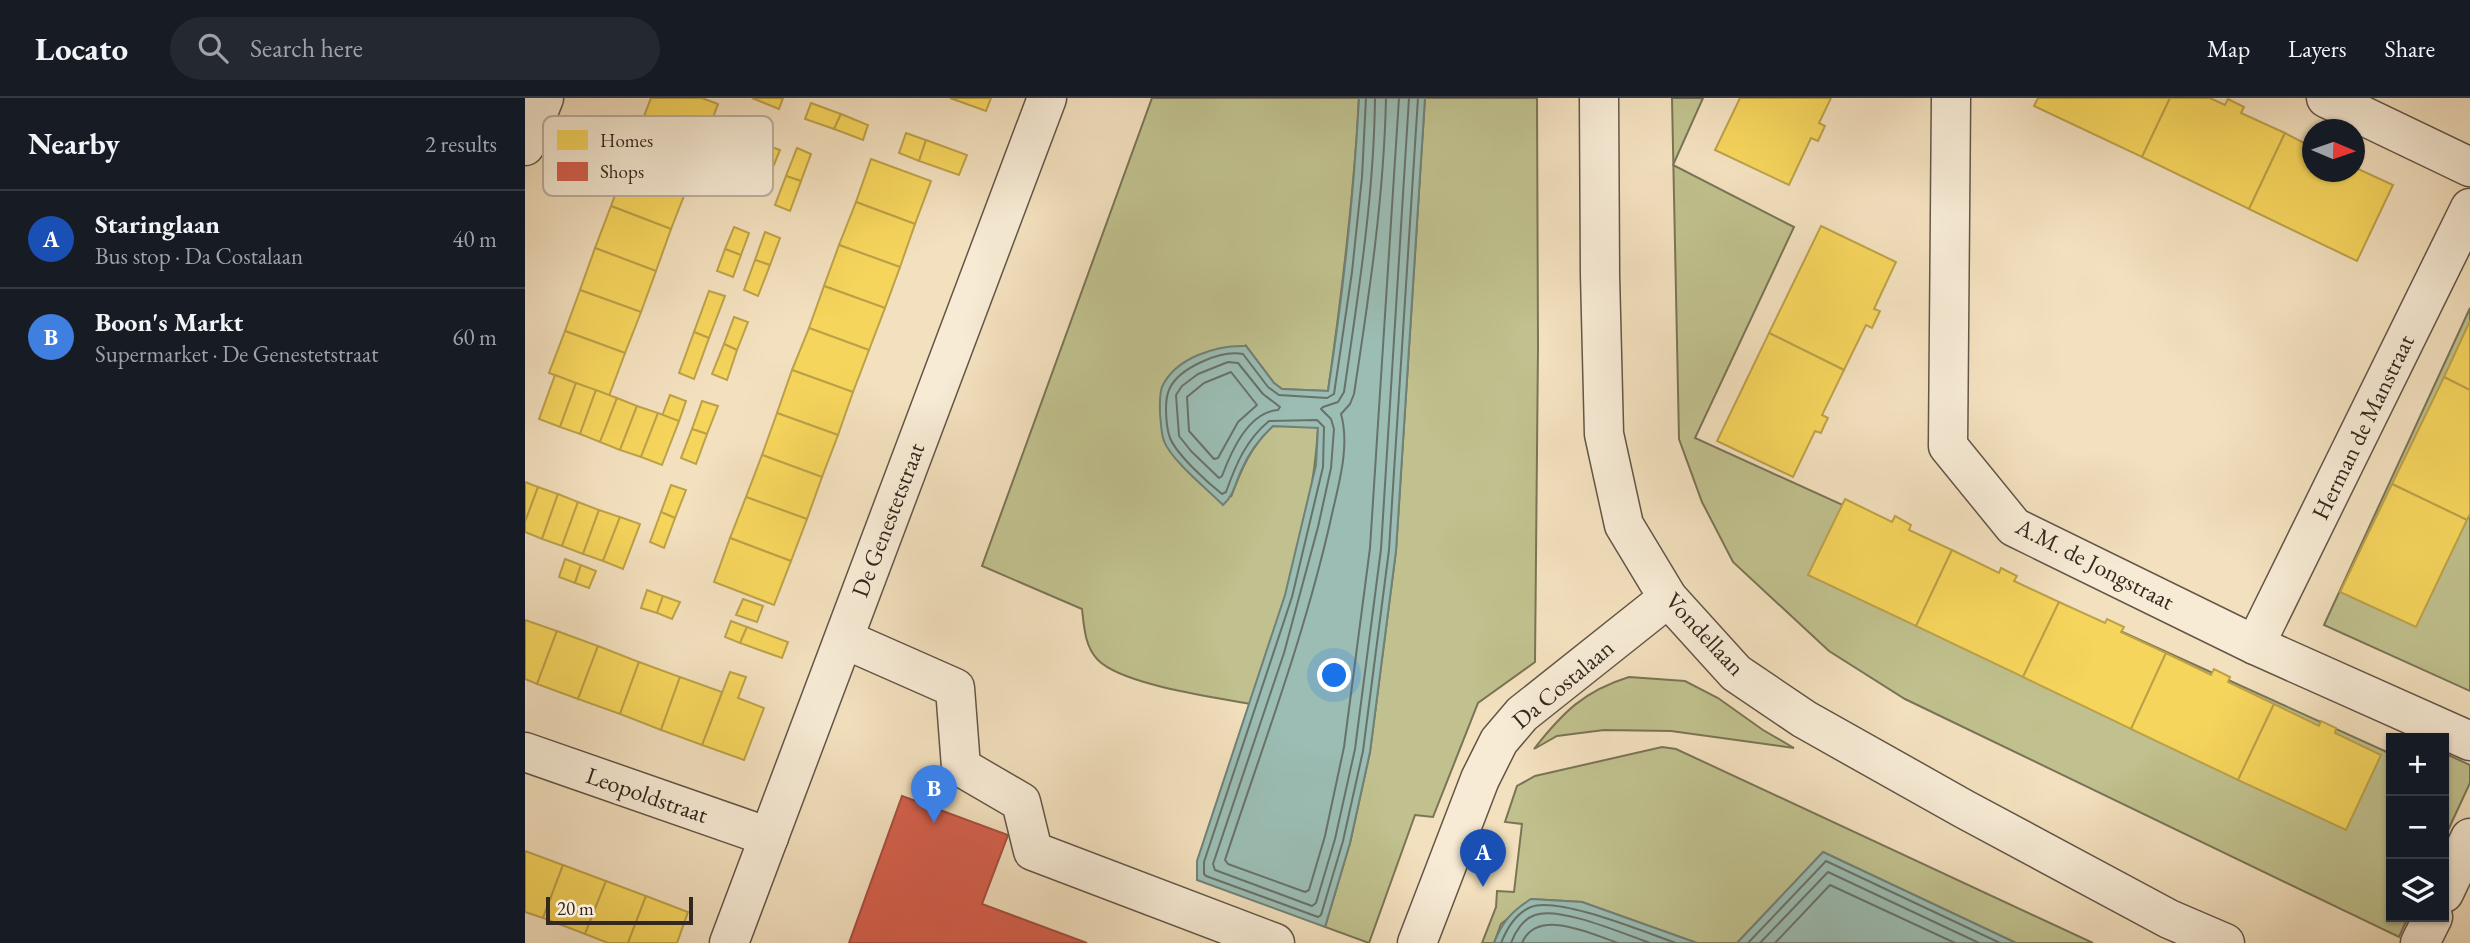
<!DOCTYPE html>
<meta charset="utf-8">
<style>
:root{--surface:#171b24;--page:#242831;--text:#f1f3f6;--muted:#9ea1a6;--line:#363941;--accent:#c59692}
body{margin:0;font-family:"EB Garamond",serif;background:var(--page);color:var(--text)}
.controls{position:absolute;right:21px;bottom:21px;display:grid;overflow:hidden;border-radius:0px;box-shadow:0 2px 5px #0004}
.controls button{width:63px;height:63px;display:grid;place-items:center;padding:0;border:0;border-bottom:2px solid var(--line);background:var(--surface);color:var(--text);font:35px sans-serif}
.compass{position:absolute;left:1777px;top:21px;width:63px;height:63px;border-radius:50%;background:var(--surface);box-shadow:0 2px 5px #0004;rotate:92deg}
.scale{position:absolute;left:21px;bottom:18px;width:147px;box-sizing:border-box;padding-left:7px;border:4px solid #33281f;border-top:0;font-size:19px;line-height:24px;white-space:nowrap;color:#33281f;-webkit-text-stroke:5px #f7ebd5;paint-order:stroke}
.you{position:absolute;left:810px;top:578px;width:24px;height:24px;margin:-18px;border:5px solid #fff;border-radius:50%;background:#1a73e8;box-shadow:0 0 0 10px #1a73e833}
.badge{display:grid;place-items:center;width:46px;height:46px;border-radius:50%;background:var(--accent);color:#fff;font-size:23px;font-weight:700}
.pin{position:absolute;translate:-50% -58px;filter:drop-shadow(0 2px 4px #0008)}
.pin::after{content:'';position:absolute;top:37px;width:24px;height:21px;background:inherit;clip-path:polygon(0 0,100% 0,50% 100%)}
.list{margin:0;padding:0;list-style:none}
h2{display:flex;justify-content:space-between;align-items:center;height:91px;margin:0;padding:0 28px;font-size:30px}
h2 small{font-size:23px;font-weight:400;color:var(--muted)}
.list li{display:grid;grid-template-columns:46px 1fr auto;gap:21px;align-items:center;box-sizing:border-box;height:98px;padding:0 28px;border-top:2px solid var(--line)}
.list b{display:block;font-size:26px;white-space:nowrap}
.list p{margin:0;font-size:23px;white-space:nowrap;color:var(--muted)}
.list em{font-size:23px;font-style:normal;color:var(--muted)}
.icon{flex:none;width:38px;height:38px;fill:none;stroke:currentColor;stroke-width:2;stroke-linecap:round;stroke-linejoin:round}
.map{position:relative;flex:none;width:1945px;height:845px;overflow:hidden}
header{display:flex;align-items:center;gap:42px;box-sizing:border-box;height:98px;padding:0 35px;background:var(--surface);border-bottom:2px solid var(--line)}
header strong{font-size:33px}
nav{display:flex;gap:38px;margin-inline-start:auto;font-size:24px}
.search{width:490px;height:63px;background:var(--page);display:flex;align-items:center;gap:18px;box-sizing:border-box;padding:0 24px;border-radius:38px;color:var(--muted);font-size:26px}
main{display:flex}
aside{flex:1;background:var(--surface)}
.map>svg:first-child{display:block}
.green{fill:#c0c18e;stroke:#7a7456;stroke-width:2}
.water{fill:#9bbdb4;stroke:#718178;stroke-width:2}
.homes{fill:#f6d55c;stroke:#bca14a;stroke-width:2}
.shops{fill:#d6604d;stroke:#a54f3f;stroke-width:2}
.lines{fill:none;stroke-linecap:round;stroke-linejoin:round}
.shore{stroke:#67726a;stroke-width:2}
.minor-casing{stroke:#635647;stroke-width:41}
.minor{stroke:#f7ebd5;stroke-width:38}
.labels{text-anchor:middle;stroke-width:7;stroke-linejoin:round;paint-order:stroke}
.street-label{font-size:24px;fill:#33281f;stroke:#f7ebd5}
.key{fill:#f7ebd5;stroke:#bcb09e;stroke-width:2}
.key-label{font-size:19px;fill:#33281f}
</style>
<header>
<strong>Locato</strong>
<div class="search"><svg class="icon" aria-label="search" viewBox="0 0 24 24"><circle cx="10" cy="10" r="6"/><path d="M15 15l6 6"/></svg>Search here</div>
<nav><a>Map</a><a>Layers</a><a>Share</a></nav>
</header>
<main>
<aside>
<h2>Nearby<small>2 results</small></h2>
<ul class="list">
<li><span class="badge" style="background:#1a4fb4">A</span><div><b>Staringlaan</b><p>Bus stop · Da Costalaan</p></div><em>40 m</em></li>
<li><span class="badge" style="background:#3f7fe0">B</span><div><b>Boon's Markt</b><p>Supermarket · De Genestetstraat</p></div><em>60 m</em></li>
</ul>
</aside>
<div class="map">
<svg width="1945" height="845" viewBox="0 0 1945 845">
<rect width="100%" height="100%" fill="#f3e0be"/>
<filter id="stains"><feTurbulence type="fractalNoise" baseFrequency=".00286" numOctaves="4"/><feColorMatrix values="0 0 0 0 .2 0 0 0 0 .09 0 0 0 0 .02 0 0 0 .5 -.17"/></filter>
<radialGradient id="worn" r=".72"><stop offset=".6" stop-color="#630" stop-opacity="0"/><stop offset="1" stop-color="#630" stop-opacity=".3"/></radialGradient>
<g class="green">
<path d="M627,0H834C829,98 817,195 803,293L757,291L749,285L721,248L706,399C716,372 726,348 748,328L793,329C788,424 756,517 725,606C689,599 598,587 573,562C560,549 559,529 557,511L457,468Z"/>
<path d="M900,0H1012L1013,248L1010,564L953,605L908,719L890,717L844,845L800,829L825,745L845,654L871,453Z"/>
<path d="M1147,0H1178L1148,67L1269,129L1170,340L1864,655L1866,653V819H1883L1874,839L1380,601L1304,553L1208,464L1177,404L1154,341Z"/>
<path d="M1945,210V593L1799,527Z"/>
<path d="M1104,579L1160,583L1193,600L1238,632L1269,650L1146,633L1079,632L1032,638L1009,651C1038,614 1059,593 1104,579Z"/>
<path d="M1137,649L1151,651L1568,845H1491L1298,754L1212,845H1172L1057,804L1006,801L976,826L969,845H957L971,809L972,793L989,794L997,726L980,724L992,688L1010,678Z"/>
<path d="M1919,655L1945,667V685L1919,741Z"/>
</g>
<g class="water">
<path d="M834,0H900L871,453L845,654L825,745L800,829L672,782V763L760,497L791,367L793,330L748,328C734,341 723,356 716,373C710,386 709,397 698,407C683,392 646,362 639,343C636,336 636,324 635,316C635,308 634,297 637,289C650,260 691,247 721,248L749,285L757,291L803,293C818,195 829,98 834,0Z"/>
<path d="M1298,754L1491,845H1212Z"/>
<path d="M1006,801L1057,804L1172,845H969C977,824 987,813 1006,801Z"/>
</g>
<g class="homes">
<path d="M126,0H177L193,6L177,48L116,26Z"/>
<path d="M227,0H258L254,11Z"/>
<path d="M425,0H466L461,13Z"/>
<path d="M1215,0H1306L1294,25L1300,28L1293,43L1286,40L1264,87L1190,52Z"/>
<path d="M1513,0H1645L1617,59L1509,8Z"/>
<path d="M1645,0H1685L1700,7L1703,1L1719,9L1716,15L1760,35L1724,111L1617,59Z"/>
<path d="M286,5L316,16L309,31L280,21Z"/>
<path d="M316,16L343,27L338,42L309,31Z"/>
<path d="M381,35L401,42L394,63L374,55Z"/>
<path d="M1760,35L1787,49V74H1829V69L1868,87L1832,163L1724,111Z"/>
<path d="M401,42L442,57L434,77L394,63Z"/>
<path d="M239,46L255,52L246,74L231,68Z"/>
<path d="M272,50L286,56L276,83L261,78Z"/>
<path d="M346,61L406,83L390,126L331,104Z"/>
<path d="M101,68L162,90L146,131L86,108Z"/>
<path d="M261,78L276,83L265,113L250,107Z"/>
<path d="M331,104L390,126L375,169L314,147Z"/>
<path d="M86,108L146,131L131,173L70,150Z"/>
<path d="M1296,128L1371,164L1349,211L1355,213L1347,230L1341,227L1319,272L1244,235Z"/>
<path d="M209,129L224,135L216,157L200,151Z"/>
<path d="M240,134L255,140L245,167L230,162Z"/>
<path d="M314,147L375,169L360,210L299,188Z"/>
<path d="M70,150L131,173L116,214L55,192Z"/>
<path d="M200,151L216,157L208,179L192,173Z"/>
<path d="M230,162L245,167L233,198L219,192Z"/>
<path d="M299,188L360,210L344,252L284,230Z"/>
<path d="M55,192L116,214L100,255L40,233Z"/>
<path d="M184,193L200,198L184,240L169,234Z"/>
<path d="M209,219L223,224L212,252L199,246Z"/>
<path d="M1945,223V292L1919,279Z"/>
<path d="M284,230L344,252L328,294L267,272Z"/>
<path d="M40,233L100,255L84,298L24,275Z"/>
<path d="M169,234L184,240L169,281L154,275Z"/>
<path d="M1244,235L1319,272L1297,317L1303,320L1299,328L1296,335L1290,333L1268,379L1192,343Z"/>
<path d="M199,246L212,252L202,282L187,276Z"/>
<path d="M267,272L328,294L313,337L252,315Z"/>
<path d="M30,277L51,285L35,329L14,321Z"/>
<path d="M1919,279L1945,292V416L1942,422L1867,386Z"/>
<path d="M51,285L71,292L55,336L35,329Z"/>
<path d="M71,292L92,300L75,344L55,336Z"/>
<path d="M145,297L161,303L154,323L137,318Z"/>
<path d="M92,300L112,308L95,352L75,344Z"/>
<path d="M177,303L193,308L182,336L167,331Z"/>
<path d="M112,308L133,315L116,359L95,352Z"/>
<path d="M133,315L154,323L137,367L116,359Z"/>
<path d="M252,315L313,337L297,379L237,357Z"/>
<path d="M167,331L182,336L171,366L156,360Z"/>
<path d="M237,357L297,379L282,421L221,399Z"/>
<path d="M0,384L13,389L0,424Z"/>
<path d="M1867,386L1942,422L1891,529L1815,494Z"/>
<path d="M146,387L161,392L150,420L136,414Z"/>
<path d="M13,389L33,396L17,441L0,434V424Z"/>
<path d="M33,396L53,404L37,448L17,441Z"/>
<path d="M221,399L282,421L266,463L205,440Z"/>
<path d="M1320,401L1367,424L1370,418L1386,427L1384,432L1427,452L1391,528L1283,477Z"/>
<path d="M53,404L74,412L58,456L37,448Z"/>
<path d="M74,412L95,419L78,463L58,456Z"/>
<path d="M136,414L150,420L139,450L125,444Z"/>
<path d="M95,419L115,426L98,471L78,463Z"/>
<path d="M205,440L266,463L249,507L189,484Z"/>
<path d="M1427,452L1474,475L1476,470L1492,478L1489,483L1534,504L1498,579L1391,528Z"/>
<path d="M40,461L56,467L50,485L34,479Z"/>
<path d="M56,467L71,473L64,490L50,485Z"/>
<path d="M122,492L138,498L132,515L116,510Z"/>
<path d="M138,498L155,504L147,521L132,515Z"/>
<path d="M218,501L238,508L232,524L211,517Z"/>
<path d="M1534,504L1580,525L1582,521L1599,529L1596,534L1641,555L1606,631L1498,579Z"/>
<path d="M0,522L32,533L12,586L0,581Z"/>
<path d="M206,523L222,529L215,545L200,539Z"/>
<path d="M222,529L263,544L257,560L215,545Z"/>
<path d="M32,533L73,548L53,601L12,586Z"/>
<path d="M73,548L114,564L95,616L53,601Z"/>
<path d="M1641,555L1686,577L1689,571L1705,579L1703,584L1749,606L1713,682L1606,631Z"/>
<path d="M114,564L155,579L136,632L95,616Z"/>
<path d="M205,574L221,579L213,600L239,610L219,662L177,647Z"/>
<path d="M155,579L197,594L177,647L136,632Z"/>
<path d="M1749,606L1794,628L1796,623L1811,630L1810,635L1856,657L1821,732L1713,682Z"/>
<path d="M0,753L38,767L18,820L0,814Z"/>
<path d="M38,767L81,783L60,836L18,820Z"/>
<path d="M81,783L121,798L103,845H83L60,836Z"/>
<path d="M121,798L163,814L152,845H103Z"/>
</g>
<path class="shops" d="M377,698L483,737L457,806L562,845H324Z"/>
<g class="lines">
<g class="shore">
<path d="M841,0L837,79L827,174L809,296L802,300L754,297L743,289L718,256C695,252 653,270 644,292C639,303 641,329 645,340C652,357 683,385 697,396L701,394C711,366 721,342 744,323L792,322L799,329L798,369L767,499L679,764V776L681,778L793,819L796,817L818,743L838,653L864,452L893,0"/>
<path d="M850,0C849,99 833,197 819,294L813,304L798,309L796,311L806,321L809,331L806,370L793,429L759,555L688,766L690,772L787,808L791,805L810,741L830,651L856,451L884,0"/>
<path d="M861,0C859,99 844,198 829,296L825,306L816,316C825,348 814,385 807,416C781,534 738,647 700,762L703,766L780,794L784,792L800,738L819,649L845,450L874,0"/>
<path d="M703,264L713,265L738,296L755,309L753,312C723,314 706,354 697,378L694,380L666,353L654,338L651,297L657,288L673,276Z"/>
<path d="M706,274L732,307L713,324L693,360L689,361L664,333L662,299L679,285Z"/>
<path d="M976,845C982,830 991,815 1006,809C1033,798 1122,835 1151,845"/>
<path d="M986,845C990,834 998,821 1010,817C1035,808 1099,836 1125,845"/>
<path d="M997,845C1012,809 1067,836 1093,845"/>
<path d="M1223,845L1301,763L1475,845"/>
<path d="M1235,845L1303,774L1454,845"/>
<path d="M1250,845L1305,787L1430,845"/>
</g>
<defs>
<g id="minor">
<path d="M1074,0L1075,177L1079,336L1099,427L1143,500L1211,575L1279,621L1439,711L1644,821L1700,845"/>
<path d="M1426,0L1423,348L1489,429L1730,547L1945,643"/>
<path d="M1801,0L1945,69"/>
<path d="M0,48L19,0"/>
<path d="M319,541L430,590L436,669L496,704L508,753L750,845"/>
<path d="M1730,547L1945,110"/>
<path d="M0,654L244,739"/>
<path d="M1919,795L1945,740"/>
<path d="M204,845L522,0"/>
<path d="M892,845L955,681L974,643L997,616L1143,500"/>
<path d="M1895,845L1908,819"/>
</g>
</defs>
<use href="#minor" class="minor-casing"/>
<use href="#minor" class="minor"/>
</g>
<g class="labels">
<g class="street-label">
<text transform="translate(1838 329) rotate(-64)" y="8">Herman de Manstraat</text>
<text transform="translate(363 422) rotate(-69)" y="8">De Genestetstraat</text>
<text transform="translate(1570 466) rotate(27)" y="8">A.M. de Jongstraat</text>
<text transform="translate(1180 536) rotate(47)" y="8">Vondellaan</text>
<text transform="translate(1038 586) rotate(-40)" y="8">Da Costalaan</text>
<text transform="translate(122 697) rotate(19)" y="8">Leopoldstraat</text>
</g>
</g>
<rect x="18" y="18" width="230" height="80" rx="10" class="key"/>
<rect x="32" y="32" width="31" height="20" fill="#f6d55c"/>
<rect x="32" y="64" width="31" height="19" fill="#d6604d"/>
<g class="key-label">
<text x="75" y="49">Homes</text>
<text x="75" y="80">Shops</text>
</g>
<rect width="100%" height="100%" filter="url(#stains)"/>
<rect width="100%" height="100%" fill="url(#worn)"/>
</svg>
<div class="controls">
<button>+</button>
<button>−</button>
<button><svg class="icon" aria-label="layers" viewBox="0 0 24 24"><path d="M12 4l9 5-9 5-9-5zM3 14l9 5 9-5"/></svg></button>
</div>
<svg class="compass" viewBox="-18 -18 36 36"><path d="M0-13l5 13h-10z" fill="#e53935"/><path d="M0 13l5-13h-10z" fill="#9ea1a6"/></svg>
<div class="scale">20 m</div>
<div class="you"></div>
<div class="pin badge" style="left:958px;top:789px;background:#1a4fb4">A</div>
<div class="pin badge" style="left:409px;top:725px;background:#3f7fe0">B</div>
</div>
</main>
